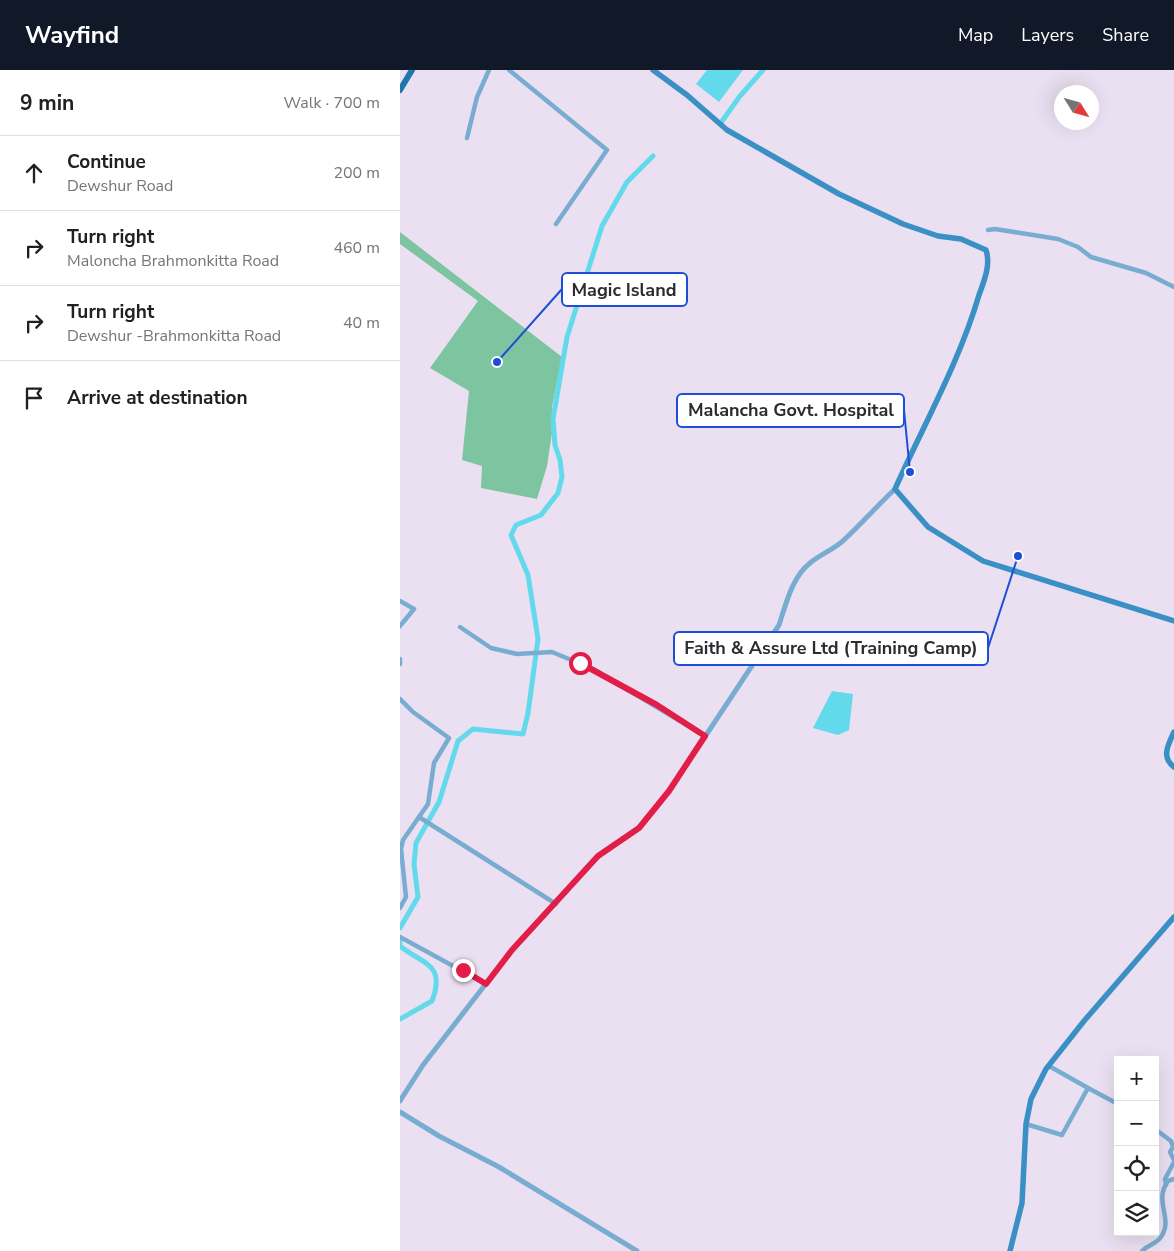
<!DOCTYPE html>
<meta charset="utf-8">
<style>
:root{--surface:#fff;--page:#f6f6f6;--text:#202124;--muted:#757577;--line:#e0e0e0;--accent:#111827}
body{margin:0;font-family:"Nunito Sans",sans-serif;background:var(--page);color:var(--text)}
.controls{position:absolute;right:15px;bottom:15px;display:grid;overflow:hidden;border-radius:0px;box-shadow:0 5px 20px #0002}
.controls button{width:45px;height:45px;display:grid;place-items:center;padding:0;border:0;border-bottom:1px solid var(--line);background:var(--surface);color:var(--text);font:25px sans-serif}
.compass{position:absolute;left:654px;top:15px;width:45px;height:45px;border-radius:50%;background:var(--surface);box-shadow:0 5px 20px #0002;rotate:127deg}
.stop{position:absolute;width:15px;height:15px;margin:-11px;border:4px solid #e11d48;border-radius:50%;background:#fff}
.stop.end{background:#e11d48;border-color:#fff;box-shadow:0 1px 5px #0008}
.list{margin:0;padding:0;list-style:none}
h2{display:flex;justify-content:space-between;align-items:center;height:65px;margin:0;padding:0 20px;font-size:21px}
h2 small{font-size:16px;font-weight:400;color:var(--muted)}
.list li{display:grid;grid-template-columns:32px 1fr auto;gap:15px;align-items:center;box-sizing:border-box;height:75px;padding:0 20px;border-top:1px solid var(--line)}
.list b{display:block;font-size:19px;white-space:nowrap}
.list p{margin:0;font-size:16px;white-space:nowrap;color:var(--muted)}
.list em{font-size:16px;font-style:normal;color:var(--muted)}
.icon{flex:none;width:28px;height:28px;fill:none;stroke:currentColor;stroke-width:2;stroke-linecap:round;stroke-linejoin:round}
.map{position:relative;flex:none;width:774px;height:1181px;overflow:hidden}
header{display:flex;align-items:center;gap:30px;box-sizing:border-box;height:70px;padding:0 25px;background:var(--accent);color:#fff}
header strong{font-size:24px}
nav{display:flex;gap:28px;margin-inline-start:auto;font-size:18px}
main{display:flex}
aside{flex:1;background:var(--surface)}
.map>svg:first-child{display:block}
.green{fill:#7dc4a1}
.water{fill:#63d9ec}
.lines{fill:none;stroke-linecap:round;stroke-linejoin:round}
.canal{stroke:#63d9ec;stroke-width:5}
.minor{stroke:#79acd1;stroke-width:4.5}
.tertiary{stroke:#79acd1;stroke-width:5}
.secondary{stroke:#3a8fc5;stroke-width:5.5}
.primary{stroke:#1e78ad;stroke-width:6}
.route{stroke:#e11d48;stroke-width:6}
.leader{fill:none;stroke:#1d4ed8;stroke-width:2}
.callout-dot{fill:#1d4ed8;stroke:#fff;stroke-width:2}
.callout{fill:#fff;stroke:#1d4ed8;stroke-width:2}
.callout-label{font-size:18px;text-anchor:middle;font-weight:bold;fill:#2e2a30}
</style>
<header>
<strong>Wayfind</strong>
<nav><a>Map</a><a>Layers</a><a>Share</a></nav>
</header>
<main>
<aside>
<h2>9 min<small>Walk · 700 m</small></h2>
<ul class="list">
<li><svg class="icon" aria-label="ahead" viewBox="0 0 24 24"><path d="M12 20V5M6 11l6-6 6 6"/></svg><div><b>Continue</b><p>Dewshur Road</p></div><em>200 m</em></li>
<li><svg class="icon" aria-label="right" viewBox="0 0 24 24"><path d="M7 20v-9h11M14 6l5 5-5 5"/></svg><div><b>Turn right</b><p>Maloncha Brahmonkitta Road</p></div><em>460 m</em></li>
<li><svg class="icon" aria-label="right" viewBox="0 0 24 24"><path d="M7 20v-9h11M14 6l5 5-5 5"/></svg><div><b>Turn right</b><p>Dewshur -Brahmonkitta Road</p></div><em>40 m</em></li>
<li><svg class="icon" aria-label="arrive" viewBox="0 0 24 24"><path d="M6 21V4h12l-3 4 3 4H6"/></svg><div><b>Arrive at destination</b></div></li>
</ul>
</aside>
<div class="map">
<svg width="774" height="1181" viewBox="0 0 774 1181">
<rect width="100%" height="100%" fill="#eae0f1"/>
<path class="green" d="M0,162L162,287L152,337V363L147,396L137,429L81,418L82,396L62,390L69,321L30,298L78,231L0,174Z"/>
<g class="water">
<path d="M307,0H343L319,32L296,14Z"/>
<path d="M432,621L453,624L449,660L438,665L413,658Z"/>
</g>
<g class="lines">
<g class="canal">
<path d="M320,54L340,26L363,0"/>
<path d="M0,858L18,827L14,794L16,773L39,732L58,671L73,659L123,664L128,643L138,569L128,505L111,465L116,455L141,445L158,423L162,407L160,390L155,375L153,349L167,267L202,156L227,112L253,86"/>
<path d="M0,871V876C24,895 46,894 32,931L0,949"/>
</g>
<g class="minor">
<path d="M109,0L207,80L156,154"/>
<path d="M67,68L77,27L89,0"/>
<path d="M588,160L595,159L658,169L678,177L691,187L746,203L774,217"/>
<path d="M0,531L14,539L0,556"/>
<path d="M60,557L91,578L117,584L152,582L193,599L305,666"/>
<path d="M0,589V594"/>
<path d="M0,629L13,642L49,668L34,693L28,734L3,770L1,779L6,827L0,838"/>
<path d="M19,747L156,834"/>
<path d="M0,867L86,914"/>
<path d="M688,1018L718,1034"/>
<path d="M626,1054L662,1065L688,1018L649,996"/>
<path d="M755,1059L771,1071L773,1077L770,1082L774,1090"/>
<path d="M766,1115L765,1109L774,1092"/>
<path d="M742,1181C748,1175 756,1174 761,1167C774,1148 753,1132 768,1111L774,1109"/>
</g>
<g class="tertiary">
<path d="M0,1031L23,995L112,880L198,786L239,758L269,721L379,555C386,534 392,507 410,493C421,484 435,479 445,469C462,453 478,435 495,419"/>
<path d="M0,1042L39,1066L99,1097L237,1181"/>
</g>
<g class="secondary">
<path d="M253,0L287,25L327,60L439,124L503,154L538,166L561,169L586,180C591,195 584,211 579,225C559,293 524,354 495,419L528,457L583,491L774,551"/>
<path d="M774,662C768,675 761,687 774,697"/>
<path d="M610,1181L622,1133L626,1054L631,1029L646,999L684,951L774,847"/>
</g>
<path class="primary" d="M0,20L12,0"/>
</g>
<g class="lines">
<path class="route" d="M63,900L86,914L112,880L198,786L239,758L269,721L305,666L257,635L180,593"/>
</g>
<path class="leader" d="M97 292L162 219M510 402L504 340M618 486L588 578"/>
<g class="callout-dot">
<circle cx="97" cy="292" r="5"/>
<circle cx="510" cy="402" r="5"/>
<circle cx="618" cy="486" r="5"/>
</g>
<g class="callout">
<rect x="162" y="203" width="125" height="33" rx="5"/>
<rect x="277" y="324" width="227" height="33" rx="5"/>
<rect x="274" y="562" width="314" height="33" rx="5"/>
</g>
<g class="callout-label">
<text x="224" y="226">Magic Island</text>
<text x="391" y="346">Malancha Govt. Hospital</text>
<text x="431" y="584">Faith &amp; Assure Ltd (Training Camp)</text>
</g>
</svg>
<div class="controls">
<button>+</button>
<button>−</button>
<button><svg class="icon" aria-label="locate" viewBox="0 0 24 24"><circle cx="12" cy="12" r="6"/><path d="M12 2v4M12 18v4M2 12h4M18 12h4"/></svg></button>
<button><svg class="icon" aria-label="layers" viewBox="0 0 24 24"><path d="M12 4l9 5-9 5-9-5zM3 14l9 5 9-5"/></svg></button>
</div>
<svg class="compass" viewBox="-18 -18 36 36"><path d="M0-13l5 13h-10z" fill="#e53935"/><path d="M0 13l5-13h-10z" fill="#757577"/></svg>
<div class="stop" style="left:180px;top:593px"></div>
<div class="stop end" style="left:63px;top:900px"></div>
</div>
</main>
